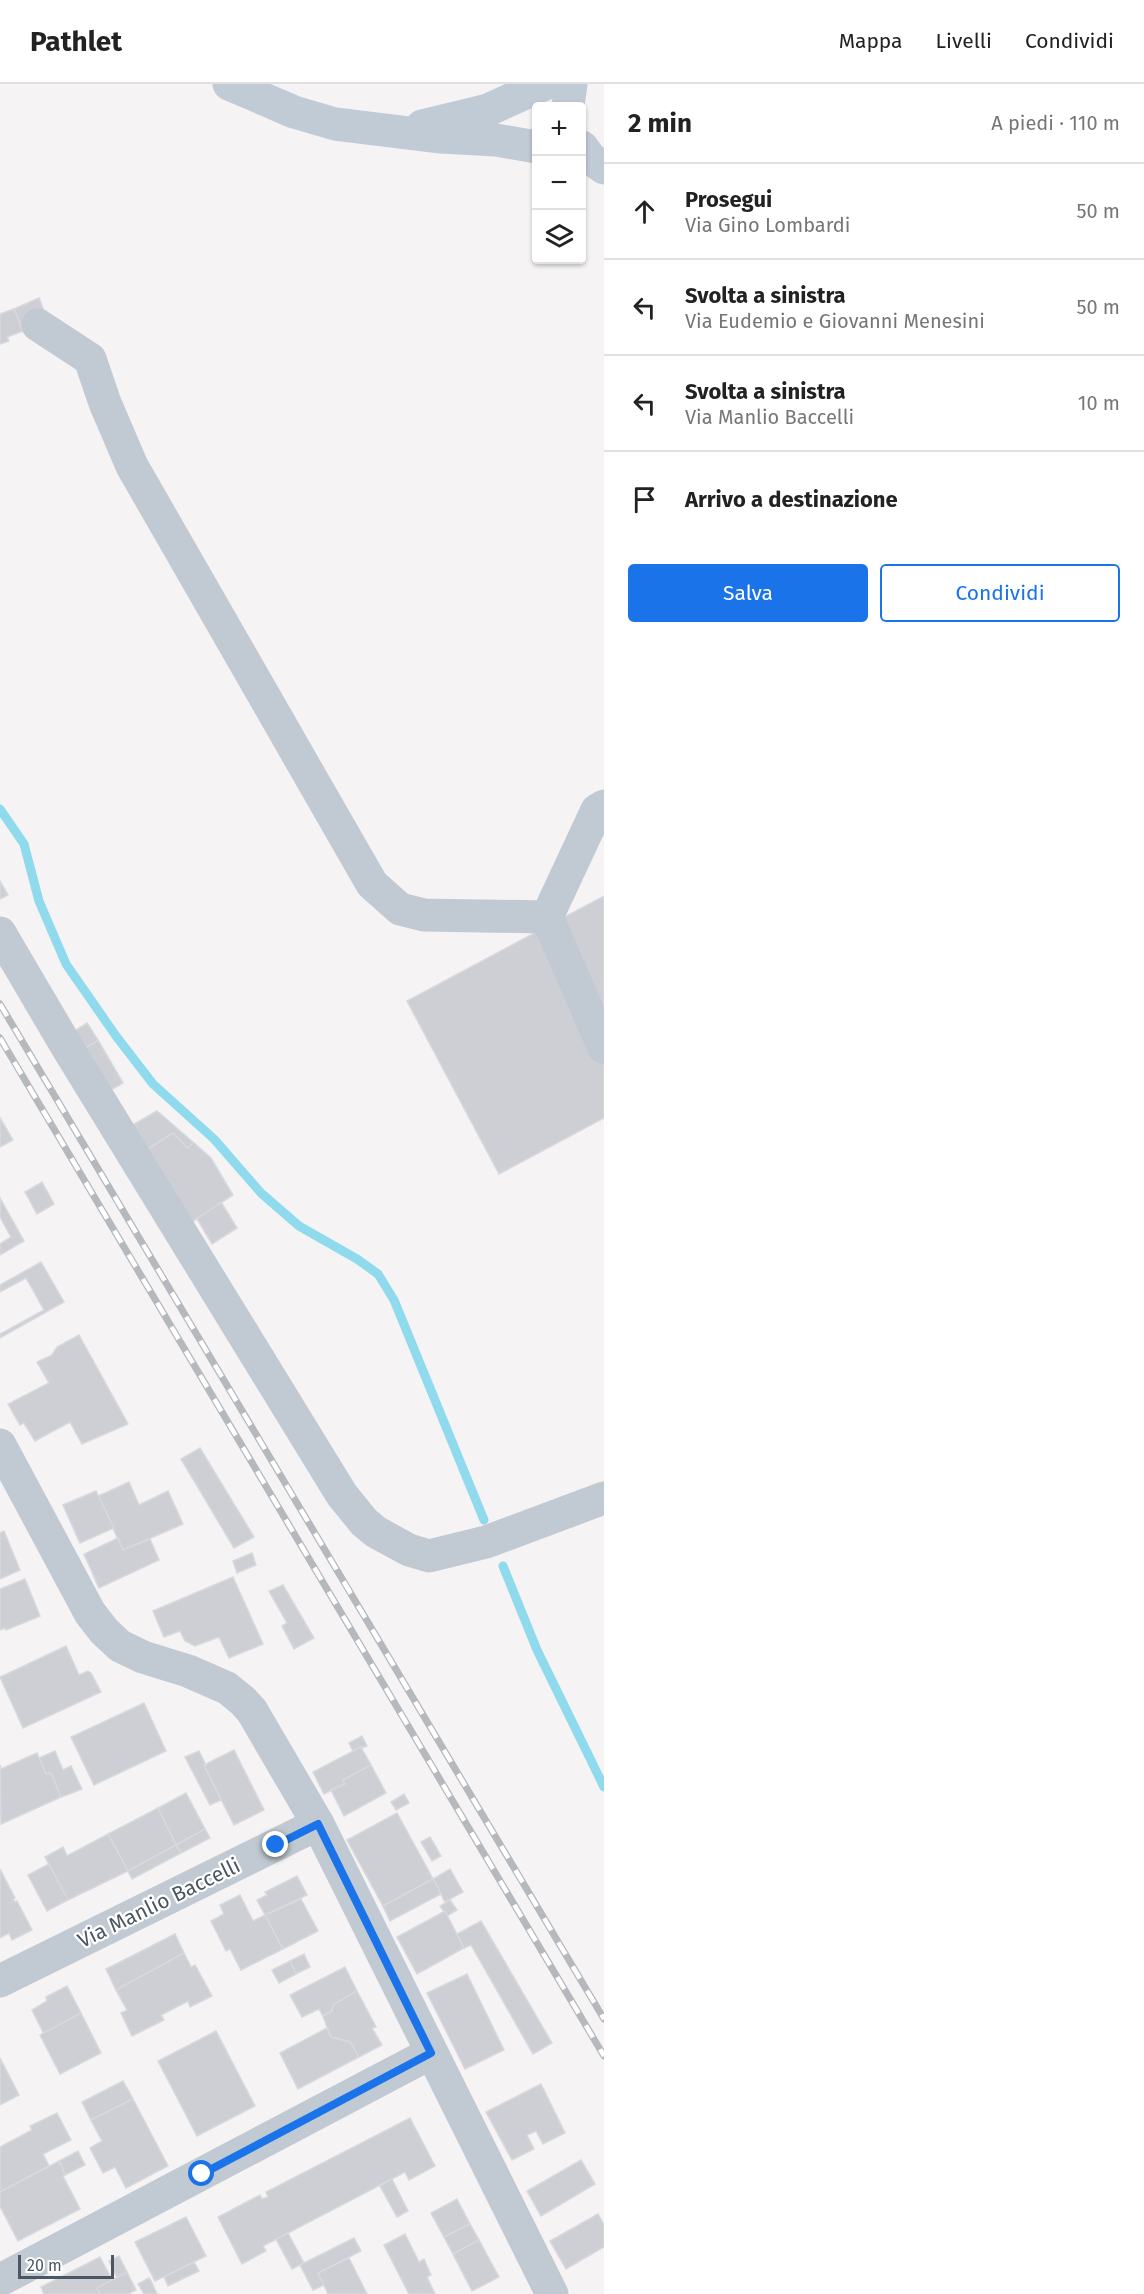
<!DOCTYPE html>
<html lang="it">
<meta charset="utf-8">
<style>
:root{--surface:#fff;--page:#f6f6f6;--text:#222;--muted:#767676;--line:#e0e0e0;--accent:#1a73e8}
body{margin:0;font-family:"Fira Sans",sans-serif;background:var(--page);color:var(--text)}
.controls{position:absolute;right:18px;top:18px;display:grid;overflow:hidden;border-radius:6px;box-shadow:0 2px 4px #0004}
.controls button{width:54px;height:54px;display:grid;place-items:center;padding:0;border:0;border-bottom:2px solid var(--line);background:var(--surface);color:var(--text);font:30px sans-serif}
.scale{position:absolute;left:18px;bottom:15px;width:96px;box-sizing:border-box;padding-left:6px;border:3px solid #4a5661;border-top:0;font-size:16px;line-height:21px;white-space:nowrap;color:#4a5661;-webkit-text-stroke:4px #fff;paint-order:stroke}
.stop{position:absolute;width:18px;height:18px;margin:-14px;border:4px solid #1a73e8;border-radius:50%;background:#fff}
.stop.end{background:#1a73e8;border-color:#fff;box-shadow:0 2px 6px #0008}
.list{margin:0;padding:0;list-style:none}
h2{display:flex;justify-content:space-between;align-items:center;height:78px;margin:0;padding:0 24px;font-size:26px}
h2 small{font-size:20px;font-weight:400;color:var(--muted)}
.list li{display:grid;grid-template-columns:39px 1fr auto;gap:18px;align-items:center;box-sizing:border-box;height:96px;padding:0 24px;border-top:2px solid var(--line)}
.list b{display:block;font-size:22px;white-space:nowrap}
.list p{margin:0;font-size:20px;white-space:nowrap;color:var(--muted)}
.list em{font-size:20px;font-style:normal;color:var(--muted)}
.actions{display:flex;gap:12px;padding:18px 24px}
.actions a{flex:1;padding:14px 0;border:2px solid var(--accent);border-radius:6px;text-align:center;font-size:21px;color:var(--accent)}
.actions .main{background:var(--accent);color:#fff}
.icon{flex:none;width:33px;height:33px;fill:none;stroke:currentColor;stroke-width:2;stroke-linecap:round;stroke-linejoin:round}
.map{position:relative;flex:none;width:604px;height:2210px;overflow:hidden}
header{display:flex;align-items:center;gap:36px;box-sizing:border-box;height:84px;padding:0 30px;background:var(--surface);border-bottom:2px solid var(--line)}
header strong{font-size:28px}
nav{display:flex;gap:33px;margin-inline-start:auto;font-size:21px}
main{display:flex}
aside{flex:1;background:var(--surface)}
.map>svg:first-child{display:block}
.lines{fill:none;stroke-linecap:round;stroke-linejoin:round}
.stream{stroke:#90daee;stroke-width:9}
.building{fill:#cdcfd5;stroke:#d7d9de;stroke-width:1.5}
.street{stroke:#c1cad2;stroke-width:33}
.secondary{stroke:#c1cbd6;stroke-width:33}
.rail-casing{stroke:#b5b8bd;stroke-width:7}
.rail{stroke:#fff;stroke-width:4.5;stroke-dasharray:14;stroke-linecap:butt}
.route{stroke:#1a73e8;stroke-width:8}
.labels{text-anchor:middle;stroke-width:4.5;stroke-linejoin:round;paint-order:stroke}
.street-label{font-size:21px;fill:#4a5661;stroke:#fff}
</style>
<header>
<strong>Pathlet</strong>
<nav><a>Mappa</a><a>Livelli</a><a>Condividi</a></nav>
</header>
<main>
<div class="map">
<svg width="604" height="2210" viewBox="0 0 604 2210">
<rect width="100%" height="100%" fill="#f5f3f3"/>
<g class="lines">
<g class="stream">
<path d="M0,725L24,760L39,817L66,880L116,952L153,1000L214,1055L261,1109L299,1142L357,1175L378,1190L394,1216L484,1436"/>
<path d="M503,1482L537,1566L604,1703"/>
</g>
</g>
<g class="building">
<path d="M39,214L48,237L23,247L14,225Z"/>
<path d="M14,225L23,247L7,253L9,257L0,260V230Z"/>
<path d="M0,797L8,811L0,815Z"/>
<path d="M604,812V1034L499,1090L407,917Z"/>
<path d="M87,939L98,956L81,967L70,950Z"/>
<path d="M98,956L123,999L111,1006L81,967Z"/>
<path d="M157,1027L194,1059L187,1064L173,1049L145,1067L129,1043Z"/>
<path d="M0,1034L13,1056L0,1063Z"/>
<path d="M173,1049L187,1064L194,1059L211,1074L233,1111L192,1138L145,1067Z"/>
<path d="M42,1098L54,1120L37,1130L25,1108Z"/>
<path d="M0,1114L24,1157L0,1171V1160L11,1153L0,1133Z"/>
<path d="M221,1118L237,1144L212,1160L197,1135Z"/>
<path d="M41,1178L64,1218L0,1254V1250L44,1226L26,1194L0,1208V1201Z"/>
<path d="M79,1251L128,1340L82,1360L70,1338L35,1357L24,1339L20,1341L8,1320L49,1299L37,1278L52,1271L57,1263Z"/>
<path d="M200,1364L254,1453L234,1464L181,1375Z"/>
<path d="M129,1398L139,1421L168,1407L183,1440L123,1466L98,1412Z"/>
<path d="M96,1407L114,1444L80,1459L63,1421Z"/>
<path d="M4,1447L20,1486L0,1495V1449Z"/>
<path d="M118,1454L123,1466L150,1455L159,1476L99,1504L84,1470Z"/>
<path d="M252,1469L256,1481L237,1489L233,1477Z"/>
<path d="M233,1493L263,1560L229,1574L219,1553L195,1562L185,1557L180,1547L164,1553L153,1527Z"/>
<path d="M25,1495L40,1532L6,1546L5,1544L0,1546V1505Z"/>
<path d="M283,1501L314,1554L294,1565L282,1542L287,1539L269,1507Z"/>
<path d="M66,1562L79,1591L88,1587L91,1589L101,1608L23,1644L0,1593Z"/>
<path d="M144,1619L166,1667L94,1701L71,1653Z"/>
<path d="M362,1652L367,1662L353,1667L349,1659Z"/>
<path d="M361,1663L371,1681L343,1696L345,1700L324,1710L313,1688Z"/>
<path d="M234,1666L264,1726L234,1741L204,1681Z"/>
<path d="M55,1667L63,1686L71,1682L82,1705L61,1713L51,1689L46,1690L39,1674Z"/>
<path d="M199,1667L206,1681H204L221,1716L210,1721L185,1673Z"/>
<path d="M37,1669L46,1690L51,1689L61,1713L1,1740L0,1681L1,1685Z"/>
<path d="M371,1681L386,1709L344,1732L331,1706L345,1700L343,1696Z"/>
<path d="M186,1709L205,1745L176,1761L158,1724Z"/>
<path d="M404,1710L409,1719L396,1726L391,1718Z"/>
<path d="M158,1724L176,1761L128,1787L108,1750Z"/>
<path d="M397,1729L433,1795L383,1822L347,1756Z"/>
<path d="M205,1745L210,1754L181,1769L176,1761Z"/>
<path d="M108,1750L128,1787L68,1816L45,1773L63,1763L67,1772Z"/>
<path d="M430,1753L441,1772L432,1777L421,1758Z"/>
<path d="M176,1761L181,1769L132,1795L128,1787Z"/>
<path d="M49,1780L68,1816L47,1827L28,1791Z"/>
<path d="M0,1785L15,1814L13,1815L15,1818L17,1817L32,1846L12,1856L9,1849L0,1854Z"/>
<path d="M450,1785L463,1808L445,1818L433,1795Z"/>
<path d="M297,1792L307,1811L265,1831L257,1816L267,1811L265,1808Z"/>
<path d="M433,1795L441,1810L390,1837L383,1822Z"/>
<path d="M240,1811L253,1837L265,1831L283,1865L241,1886L230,1865L226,1867L211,1837L224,1830L220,1821Z"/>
<path d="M301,1815L318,1847L283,1865L265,1831Z"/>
<path d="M450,1816L457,1826L447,1832L440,1822Z"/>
<path d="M445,1827L464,1864L417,1890L397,1853Z"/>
<path d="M481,1837L552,1959L533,1970L471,1861L464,1864L457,1850Z"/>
<path d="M175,1850L184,1869L116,1906L106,1885Z"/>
<path d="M184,1869L191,1883L195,1881L212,1912L190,1923L188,1917L161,1931L164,1936L132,1952L121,1929L127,1926L116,1906Z"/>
<path d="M304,1870L310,1883L296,1890L290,1877Z"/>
<path d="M290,1877L296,1890L279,1899L272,1886Z"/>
<path d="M345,1883L357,1907L333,1921L332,1927L323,1932L319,1925L302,1933L290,1911Z"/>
<path d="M467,1890L504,1966L465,1985L427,1909Z"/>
<path d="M67,1902L81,1929L44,1950L32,1926L47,1917L46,1913Z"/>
<path d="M357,1907L376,1943L372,1944L382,1961L359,1973L350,1958L331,1953L323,1932L332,1927L333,1921Z"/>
<path d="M81,1929L101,1969L60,1990L40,1951Z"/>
<path d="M327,1944L331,1953L350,1958L359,1973L298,2005L280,1969Z"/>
<path d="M216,1947L255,2022L197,2052L158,1977Z"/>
<path d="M0,1974L19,2011L0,2021Z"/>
<path d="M123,1997L133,2015L91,2036L82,2018Z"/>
<path d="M541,2000L565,2049L543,2060L536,2047L527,2051L534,2065L512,2076L486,2028Z"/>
<path d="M133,2015L168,2082L126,2104L115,2083L103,2089L90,2064L102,2057L91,2036Z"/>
<path d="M57,2029L71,2056L43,2070L49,2082L0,2108V2063L32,2046L30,2042Z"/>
<path d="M410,2034L435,2082L409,2096L405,2088L263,2162L266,2167L242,2180L218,2133L260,2111L262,2115L268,2113L266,2108Z"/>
<path d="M78,2067L85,2081L65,2091L59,2077Z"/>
<path d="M581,2076L595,2100L541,2132L527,2107Z"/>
<path d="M59,2077L65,2091L63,2092L80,2125L18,2157L0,2122V2108Z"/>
<path d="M392,2095L408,2127L397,2133L380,2102Z"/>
<path d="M457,2115L470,2140L444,2153L431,2129Z"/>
<path d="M598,2130L604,2141V2163L566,2185L550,2157Z"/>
<path d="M186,2133L206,2172L155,2197L135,2158Z"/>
<path d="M470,2140L479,2156L453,2170L444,2153Z"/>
<path d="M288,2149L304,2179L292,2185L276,2155Z"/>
<path d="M405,2150L419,2178L424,2175L431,2191L427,2193L435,2210H409L384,2161Z"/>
<path d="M354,2154L361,2167L318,2189L324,2201L313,2206L300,2181Z"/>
<path d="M479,2156L499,2193L472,2207L453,2170Z"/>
<path d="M119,2172L127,2188L117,2194L109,2177Z"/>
<path d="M100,2173L112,2196L97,2204L100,2210H44L41,2203Z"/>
<path d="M349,2174L367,2210H328L318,2189Z"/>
<path d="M194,2178L199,2187L168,2202L164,2193Z"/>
<path d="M127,2188L136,2206L128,2210H100L97,2204Z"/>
<path d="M149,2194L151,2197L157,2210H144L138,2200Z"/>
</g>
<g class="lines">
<g class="street">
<path d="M38,241L90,275L105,319L132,382L372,800L400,825L424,831L547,833"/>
<path d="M604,722L597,726L547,833L604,964"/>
<path d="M0,849L67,963L342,1411L364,1438L376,1448L409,1466L429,1472L486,1458L604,1414"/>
<path d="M0,1361L90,1529L104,1547L120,1562L143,1573L188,1587L227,1604L243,1617L252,1627L318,1740L552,2210"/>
<path d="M0,1897L318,1740"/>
<path d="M2,2195L431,1969"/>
</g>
<g class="secondary">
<path d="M229,0L294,28L335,40L441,53L496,56L536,63"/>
<path d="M568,22L571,0"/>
<path d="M422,42L488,26L545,0"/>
<path d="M582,63L590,74L604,84"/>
</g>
<defs>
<g id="rail">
<path d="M0,920L604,1935"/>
<path d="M0,954L604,1972"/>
</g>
</defs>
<use href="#rail" class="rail-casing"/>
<use href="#rail" class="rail"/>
</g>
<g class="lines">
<path class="route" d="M202,2090L431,1969L318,1740L276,1761"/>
</g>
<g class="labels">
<g class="street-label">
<text transform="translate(159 1819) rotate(-26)" y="7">Via Manlio Baccelli</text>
</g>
</g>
</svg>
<div class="controls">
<button>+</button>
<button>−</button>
<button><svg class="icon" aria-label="layers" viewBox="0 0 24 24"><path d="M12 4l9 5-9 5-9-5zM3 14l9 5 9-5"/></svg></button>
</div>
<div class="scale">20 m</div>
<div class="stop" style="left:202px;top:2090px"></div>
<div class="stop end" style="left:276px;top:1761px"></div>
</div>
<aside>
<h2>2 min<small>A piedi · 110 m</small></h2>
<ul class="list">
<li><svg class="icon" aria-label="ahead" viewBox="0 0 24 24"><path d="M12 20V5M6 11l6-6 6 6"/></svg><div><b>Prosegui</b><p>Via Gino Lombardi</p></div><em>50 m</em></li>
<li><svg class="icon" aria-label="left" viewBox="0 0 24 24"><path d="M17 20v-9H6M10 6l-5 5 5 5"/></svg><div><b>Svolta a sinistra</b><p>Via Eudemio e Giovanni Menesini</p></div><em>50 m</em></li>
<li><svg class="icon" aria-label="left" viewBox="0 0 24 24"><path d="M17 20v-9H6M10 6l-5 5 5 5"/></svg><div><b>Svolta a sinistra</b><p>Via Manlio Baccelli</p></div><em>10 m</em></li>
<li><svg class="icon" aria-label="arrive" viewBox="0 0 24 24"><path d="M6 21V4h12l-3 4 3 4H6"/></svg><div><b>Arrivo a destinazione</b></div></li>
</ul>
<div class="actions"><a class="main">Salva</a><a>Condividi</a></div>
</aside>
</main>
